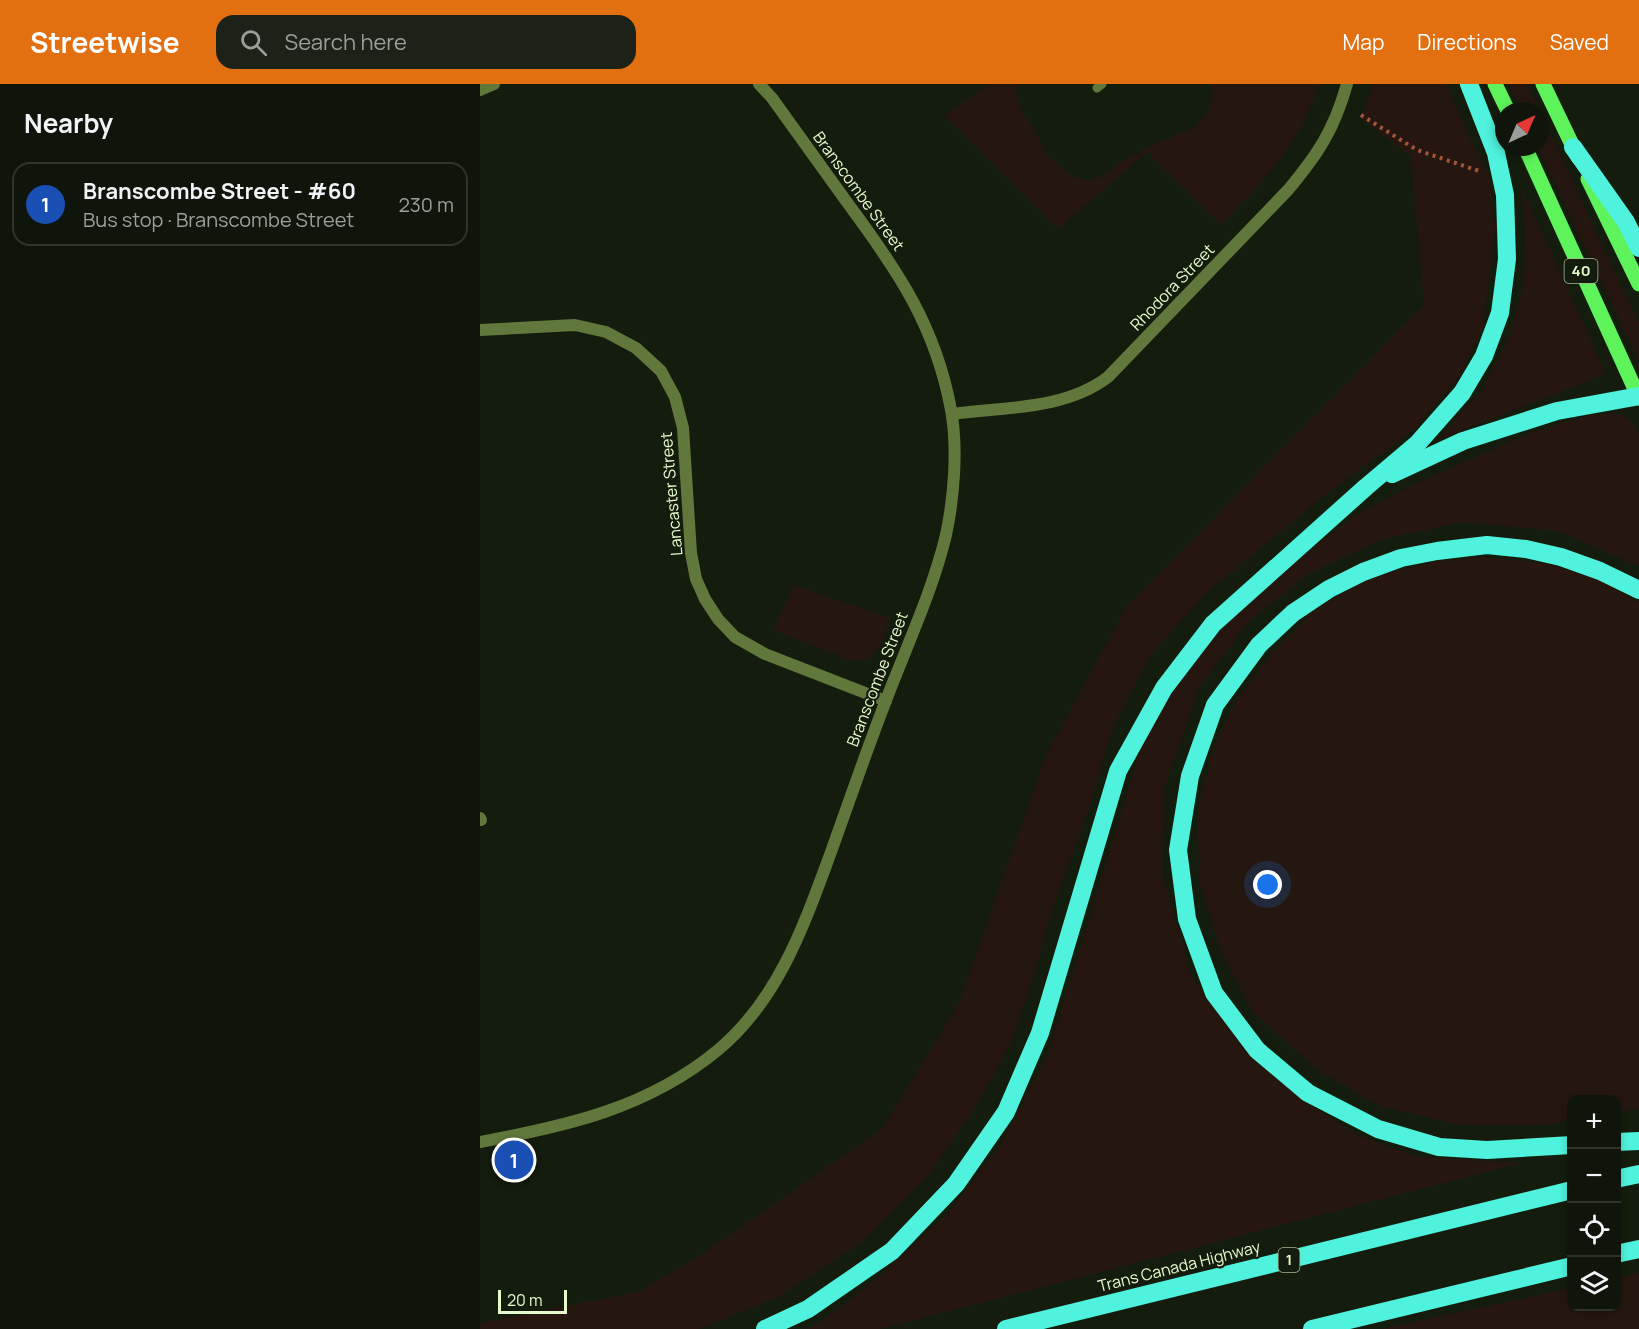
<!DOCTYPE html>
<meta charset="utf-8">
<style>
:root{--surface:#0f150a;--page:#1d2218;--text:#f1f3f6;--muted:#9b9f9c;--line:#2f342b;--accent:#e26f10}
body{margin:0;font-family:Manrope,sans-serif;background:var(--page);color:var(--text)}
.controls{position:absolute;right:18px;bottom:18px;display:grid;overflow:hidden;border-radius:12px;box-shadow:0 3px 9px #0003}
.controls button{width:54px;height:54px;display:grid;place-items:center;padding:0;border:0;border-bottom:2px solid var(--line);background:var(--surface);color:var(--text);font:30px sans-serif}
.compass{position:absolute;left:1015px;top:18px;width:54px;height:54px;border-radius:50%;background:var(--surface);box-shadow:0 3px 9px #0003;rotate:44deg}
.scale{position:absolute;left:18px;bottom:15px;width:69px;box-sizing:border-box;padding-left:6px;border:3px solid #e5fbcb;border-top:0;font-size:16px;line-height:21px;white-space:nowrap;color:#e5fbcb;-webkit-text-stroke:4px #141c0d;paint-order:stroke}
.you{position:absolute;left:788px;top:801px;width:21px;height:21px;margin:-15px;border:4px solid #fff;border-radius:50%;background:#1a73e8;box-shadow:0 0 0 9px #1a73e833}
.badge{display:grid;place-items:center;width:39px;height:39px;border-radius:50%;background:var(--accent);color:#fff;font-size:20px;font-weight:700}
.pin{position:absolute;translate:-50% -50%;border:3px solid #fff;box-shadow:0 2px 6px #0006}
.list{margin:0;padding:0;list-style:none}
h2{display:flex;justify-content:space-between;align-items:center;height:78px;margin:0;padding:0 24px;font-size:26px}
h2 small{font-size:20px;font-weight:400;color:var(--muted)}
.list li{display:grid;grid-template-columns:39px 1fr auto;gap:18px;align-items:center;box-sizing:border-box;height:84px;margin:0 12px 12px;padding:0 12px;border:2px solid var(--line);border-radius:18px}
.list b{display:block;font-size:22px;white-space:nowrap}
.list p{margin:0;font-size:20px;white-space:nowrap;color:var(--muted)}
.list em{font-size:20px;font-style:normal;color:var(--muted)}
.icon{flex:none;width:33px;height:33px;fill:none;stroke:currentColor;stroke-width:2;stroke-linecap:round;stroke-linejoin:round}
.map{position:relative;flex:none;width:1159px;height:1245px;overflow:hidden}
header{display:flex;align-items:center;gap:36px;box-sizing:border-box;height:84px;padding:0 30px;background:var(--accent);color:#fff}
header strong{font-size:28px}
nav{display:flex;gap:33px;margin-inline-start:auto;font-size:21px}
.search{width:420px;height:54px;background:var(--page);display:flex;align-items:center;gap:15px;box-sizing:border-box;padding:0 21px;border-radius:18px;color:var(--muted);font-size:22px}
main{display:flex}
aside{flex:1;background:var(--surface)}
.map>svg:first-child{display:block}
.green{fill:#251710}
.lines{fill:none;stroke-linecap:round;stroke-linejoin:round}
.path{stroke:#a55635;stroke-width:4;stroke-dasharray:3 4.5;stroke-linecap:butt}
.service{stroke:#60783b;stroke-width:9}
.minor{stroke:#60783b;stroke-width:12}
.primary{stroke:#5ef35a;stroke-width:15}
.motorway{stroke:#4ff2dd;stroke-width:18}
.labels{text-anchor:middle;stroke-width:4.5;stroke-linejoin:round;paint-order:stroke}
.shield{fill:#141c0d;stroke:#a6b892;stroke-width:1.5}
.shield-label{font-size:15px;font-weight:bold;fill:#e5fbcb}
.street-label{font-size:16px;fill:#e5fbcb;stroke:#141c0d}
</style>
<header>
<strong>Streetwise</strong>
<div class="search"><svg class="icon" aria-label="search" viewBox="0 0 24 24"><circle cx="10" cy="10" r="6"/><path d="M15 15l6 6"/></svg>Search here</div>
<nav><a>Map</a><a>Directions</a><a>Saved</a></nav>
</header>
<main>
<aside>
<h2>Nearby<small></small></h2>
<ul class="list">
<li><span class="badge" style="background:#1a4fb4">1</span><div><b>Branscombe Street - #60</b><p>Bus stop · Branscombe Street</p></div><em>230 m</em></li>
</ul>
</aside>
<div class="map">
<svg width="1159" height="1245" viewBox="0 0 1159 1245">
<rect width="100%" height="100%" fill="#141c0d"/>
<g class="green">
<path d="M510,0H541L536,6L538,18L544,32L553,43L567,72L591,92L611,97L626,91L638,80L670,62L715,43L728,27L733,6L731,0H839C819,63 785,95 741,141L667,68L578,145L464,31Z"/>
<path d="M893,0H966L988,51L1009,91L1015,144L1003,245L979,292L935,345L846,410L732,504L671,570L634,641L608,727L574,821L552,897L531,959L495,1024L450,1090L383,1157L300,1212L219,1245H0V1239L161,1207L222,1170L402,1045L479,919L566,671L646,523L944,221L931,73L881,35Z"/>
<path d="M1028,0H1047L1059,27H1041Z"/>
<path d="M1060,28L1159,239V278L1058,63H1060Z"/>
<path d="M1042,104L1126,290L958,356L1004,303L1030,250L1043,203L1046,158Z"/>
<path d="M1134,329C1147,332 1153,337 1159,349V482L1078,447L981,438L899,456L827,491L769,537L719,604L684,705L682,790L712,894L764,964L821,1015L877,1051L939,1073L1041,1079L400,1245H326L343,1236L401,1191L469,1128L521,1060L568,970L660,666L688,609L732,550L796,492L874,432L937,399L1053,348L1109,331Z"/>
<path d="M1001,473L1066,479L1116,494L1159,519V1025L1137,1029L1136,1016H1092L1091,1036L1066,1041H982L899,1022L835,984L772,927L740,865L720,799L717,728L734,661L759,612L791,570L833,527L885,495L952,478Z"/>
<path d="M314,501L410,534C402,556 399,580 371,576L293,546Z"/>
<path d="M1159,1189V1245H901L1091,1204L1092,1222H1136L1137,1194Z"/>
</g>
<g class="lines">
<path class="path" d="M881,31L937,66L999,87"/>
<path class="service" d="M617,4L622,0"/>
<g class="minor">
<path d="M0,6L14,0"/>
<path d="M0,246L95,241L126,248L156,264L181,287L195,313L203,344L211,469L216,495L225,515L238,535L255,553L285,570L406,617"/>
<path d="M472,330C524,323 585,326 628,293L808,106C838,70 854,46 867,0"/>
<path d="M0,734L1,736"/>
<path d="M0,1058C87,1042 168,1024 238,966C299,915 324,841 351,768C369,718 386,668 405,619C426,563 452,509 466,451C474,413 478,364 471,326C456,243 418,187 369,121C343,85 317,49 292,14L279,0"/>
</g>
<g class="primary">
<path d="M1015,0L1028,27"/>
<path d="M1063,0L1098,73"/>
<path d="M1045,63L1159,314"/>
<path d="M1108,95L1159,200"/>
</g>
<g class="motorway">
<path d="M1093,63L1146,138L1159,164"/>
<path d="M912,390L983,357L1077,327L1159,312"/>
<path d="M1136,1058L1159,1057"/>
<path d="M1092,1061L1007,1066L959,1063L898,1045L828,1009L777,966L734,909L707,835L698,766L710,692L735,621L779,561L813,529L849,505L883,488L921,474L957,467L1007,461L1046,465L1081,473L1120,487L1159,506"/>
<path d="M1136,1095L1159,1090"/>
<path d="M1136,1170L1159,1165"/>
<path d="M285,1245L328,1225L412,1167L476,1100L526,1028L560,949L638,687L684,604L733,540L886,403L938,359L982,309L1004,272L1020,229L1027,175L1025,111L1016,69L989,0"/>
<path d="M526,1245L1092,1106"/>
<path d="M832,1245L1092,1182"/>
</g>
</g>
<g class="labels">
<g class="shield">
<rect x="1084.5" y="175" width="33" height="24" rx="4.5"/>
<rect x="798.5" y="1164" width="21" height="24" rx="4.5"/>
</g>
<g class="shield-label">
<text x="1101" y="192">40</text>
<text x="809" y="1181">1</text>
</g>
<g class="street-label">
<text transform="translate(379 107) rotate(54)" y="6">Branscombe Street</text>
<text transform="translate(692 203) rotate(-46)" y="6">Rhodora Street</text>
<text transform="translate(191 410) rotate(-95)" y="6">Lancaster Street</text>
<text transform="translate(397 595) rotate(-69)" y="6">Branscombe Street</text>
<text transform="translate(699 1182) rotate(-14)" y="6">Trans Canada Highway</text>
</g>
</g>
</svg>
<div class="controls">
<button>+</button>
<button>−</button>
<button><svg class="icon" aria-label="locate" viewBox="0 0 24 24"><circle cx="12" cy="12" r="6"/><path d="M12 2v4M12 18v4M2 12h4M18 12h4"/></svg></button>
<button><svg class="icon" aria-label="layers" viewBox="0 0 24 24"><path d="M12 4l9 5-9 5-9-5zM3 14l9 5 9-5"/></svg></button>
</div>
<svg class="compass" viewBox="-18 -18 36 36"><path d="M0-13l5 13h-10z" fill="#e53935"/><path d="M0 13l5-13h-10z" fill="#9b9f9c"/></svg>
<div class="scale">20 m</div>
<div class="you"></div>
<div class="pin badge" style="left:34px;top:1076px;background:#1a4fb4">1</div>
</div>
</main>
